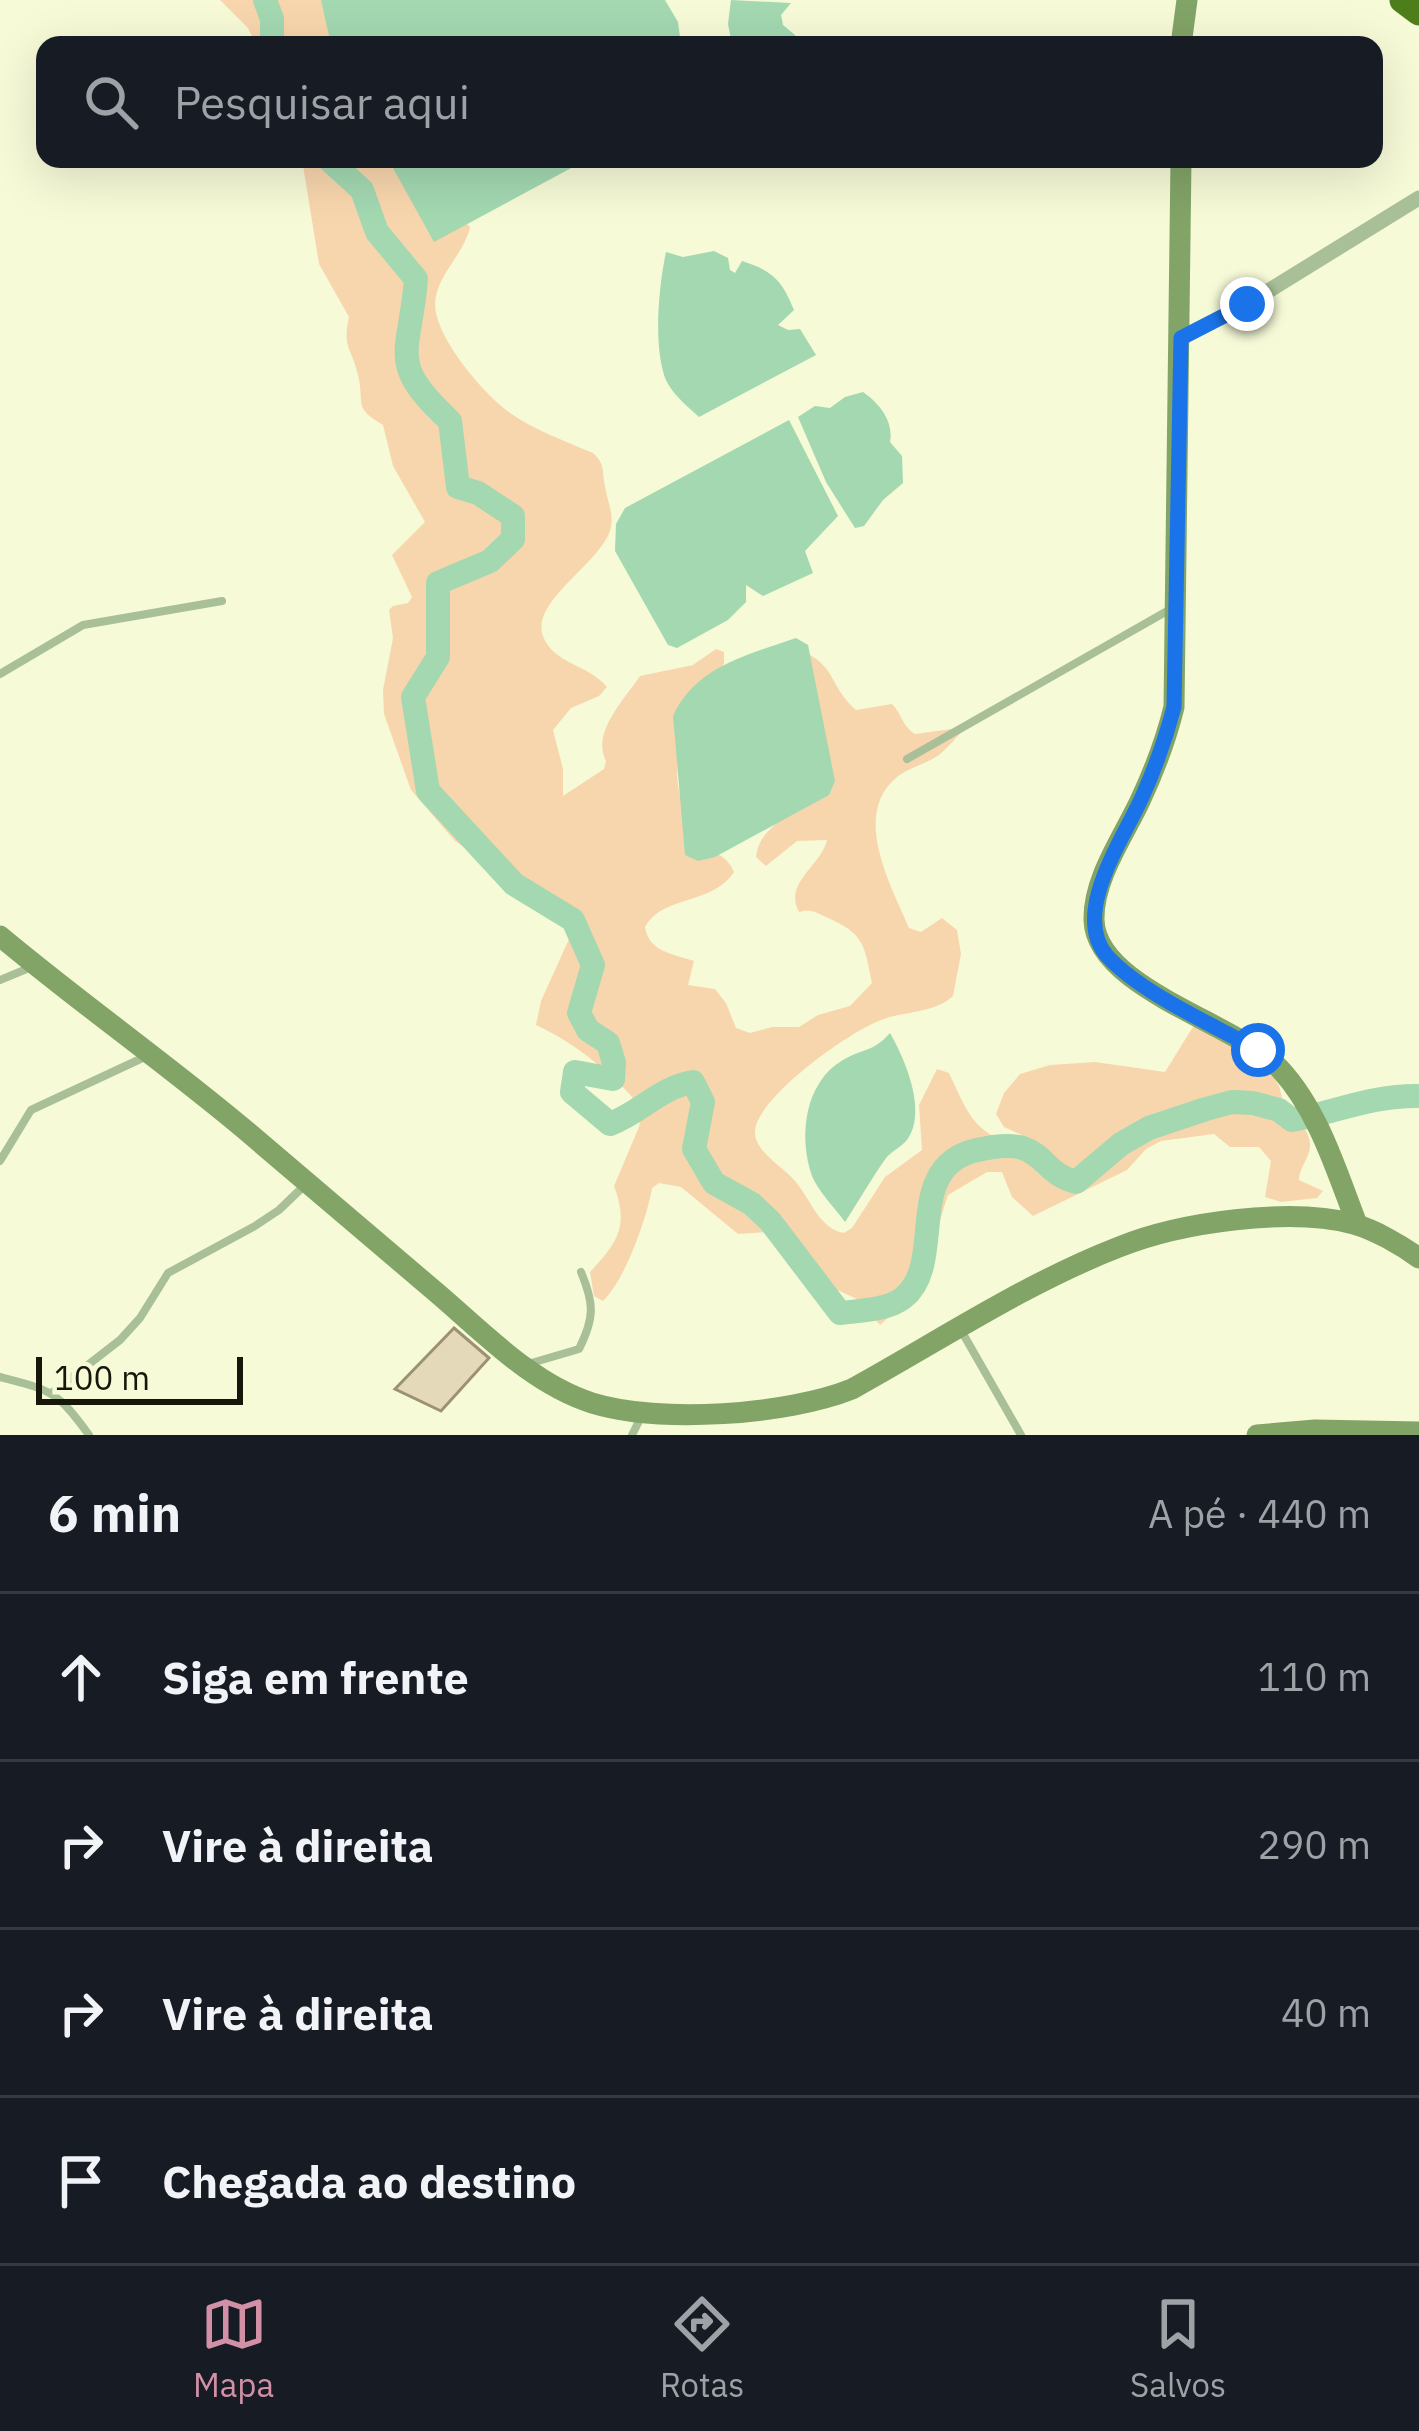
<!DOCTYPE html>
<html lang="pt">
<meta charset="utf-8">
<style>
:root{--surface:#171b24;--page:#20242c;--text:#f1f3f6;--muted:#9ea1a6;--line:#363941;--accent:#d290a6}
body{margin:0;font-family:"IBM Plex Sans",sans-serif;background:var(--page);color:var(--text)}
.scale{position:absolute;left:36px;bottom:30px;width:207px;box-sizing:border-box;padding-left:12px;border:6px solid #16170a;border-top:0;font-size:33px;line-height:42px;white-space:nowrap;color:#16170a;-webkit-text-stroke:9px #f6fad7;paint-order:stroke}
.stop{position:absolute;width:36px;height:36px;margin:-27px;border:9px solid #1a73e8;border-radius:50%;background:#fff}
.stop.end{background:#1a73e8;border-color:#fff;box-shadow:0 3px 12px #0008}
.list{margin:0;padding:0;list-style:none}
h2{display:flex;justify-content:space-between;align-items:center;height:156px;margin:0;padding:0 48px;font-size:51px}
h2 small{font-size:39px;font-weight:400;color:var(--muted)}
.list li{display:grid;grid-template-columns:78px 1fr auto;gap:36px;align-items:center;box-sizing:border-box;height:168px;padding:0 48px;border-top:3px solid var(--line)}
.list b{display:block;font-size:45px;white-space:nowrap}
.list em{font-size:39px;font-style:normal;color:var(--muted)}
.icon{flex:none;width:66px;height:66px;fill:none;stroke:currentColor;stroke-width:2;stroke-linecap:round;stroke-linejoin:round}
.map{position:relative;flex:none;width:1419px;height:1435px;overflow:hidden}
.search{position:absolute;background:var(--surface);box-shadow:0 12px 48px #0002;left:36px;right:36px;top:36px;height:132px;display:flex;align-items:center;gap:30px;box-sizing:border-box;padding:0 42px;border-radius:24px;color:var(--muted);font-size:45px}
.sheet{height:828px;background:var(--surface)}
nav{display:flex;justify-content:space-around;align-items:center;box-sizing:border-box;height:168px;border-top:3px solid var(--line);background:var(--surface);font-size:33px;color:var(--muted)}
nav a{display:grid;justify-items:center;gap:6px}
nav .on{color:var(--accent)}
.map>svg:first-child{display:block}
.green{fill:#f8d6ad}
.water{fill:#a3d8b1}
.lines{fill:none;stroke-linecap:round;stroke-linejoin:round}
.river{stroke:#a3d8b1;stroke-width:24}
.building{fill:#e4d9b8;stroke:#9c9273;stroke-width:3}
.lane{stroke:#a8bf97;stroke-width:8}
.street{stroke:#a8bf97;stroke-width:15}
.secondary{stroke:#82a467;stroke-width:21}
.highway{stroke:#4e7e1b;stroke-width:27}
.route{stroke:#1a73e8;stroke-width:15}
</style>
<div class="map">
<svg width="1419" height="1435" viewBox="0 0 1419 1435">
<rect width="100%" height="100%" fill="#f6fad7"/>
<g class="green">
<path d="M220,0H346L347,45H256L248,28Z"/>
<path d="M302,159H400L465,222L470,227C464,255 436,275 435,304C435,335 477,385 500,405C525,427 563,440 593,453C605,464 602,470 605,486C607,501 615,515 610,531C598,565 530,602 543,636C553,664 590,665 607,687L599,696L571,708L553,730L563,769V796L604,769L606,761C591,733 624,700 640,676L693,665L716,649L724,652V664C691,709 661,760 687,815C691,822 694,835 700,841C713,855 726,853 734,872C713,905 662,895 645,927C649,952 673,954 694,961L688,985L715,989L726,1003L736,1028L750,1033L772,1027H799L818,1015L850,1006L872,983C864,943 864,934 826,917C815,912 811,909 799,912C783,883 821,866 827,840L797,841L766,866L756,857C759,828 789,816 811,800L797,648C839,667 826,682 856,710L892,704C902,714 902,726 915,734L966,727C957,736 949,747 939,755C926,764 910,767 897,777C851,815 891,885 909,928L921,932L942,918L957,930L961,954L953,996C935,1013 906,1011 884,1019C854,1028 755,1098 755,1132C755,1152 783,1167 795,1181C810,1198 819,1229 844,1233L852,1228L885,1177L922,1150L919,1105L937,1069L949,1073C965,1106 974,1138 1016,1142L1022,1135L1004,1127L996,1114L1004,1093L1020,1074L1050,1065L1095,1062L1165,1072L1196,1022C1225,1033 1264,1057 1279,1086C1280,1089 1283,1102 1284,1105C1293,1118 1309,1126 1310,1144C1311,1157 1299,1167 1299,1180L1323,1191L1317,1198L1281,1202L1265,1197L1271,1161L1259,1147H1230L1214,1134L1161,1141L1146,1149L1127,1170L1033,1216L1012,1197L1002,1172H987L948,1195C932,1244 921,1291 880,1325L857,1299L813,1279L768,1232L738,1234L681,1187L659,1183L652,1188C647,1218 625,1280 603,1301L594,1296L590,1272C618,1242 629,1226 614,1186L639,1127L642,1108C613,1074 577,1044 536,1025L541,1001L570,937L568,927L500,871L455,841L411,790L384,714L383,690L393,638L389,610L393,606L408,603L412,597L392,555L425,522L393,466L383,425C352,407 365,404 358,375C352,348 342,348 349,317L319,264Z"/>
</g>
<g class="water">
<path d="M321,0H665L678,22L681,45H331Z"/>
<path d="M731,0L791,3L781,15L783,25L795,35L793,45H732L728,24Z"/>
<path d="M388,159H588L434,242Z"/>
<path d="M714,251L728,258L730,270L735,273L742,261C773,271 782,280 794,310L778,325L788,330L800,329L816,355L699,417C685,404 667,390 663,371C654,338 659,285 666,252L683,257Z"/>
<path d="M863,392C879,403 894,421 890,442L902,456L903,483L883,500L864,526L855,528L826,482L798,417L815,406L830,408L845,397Z"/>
<path d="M789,420L838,516L805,551L813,573L763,596L746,585V602L728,620L677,648L668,645L615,551L616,524L625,508Z"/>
<path d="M796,638L808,645L835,781L829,795L715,857L698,861L685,855L673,716C696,666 748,655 796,638Z"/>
<path d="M890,1033C905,1059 928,1112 907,1140C901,1147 892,1151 886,1158C871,1179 859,1201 845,1222C835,1208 818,1191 812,1176C798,1135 805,1082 843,1060C863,1048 872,1053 890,1033Z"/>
</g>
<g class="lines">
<g class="river">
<path d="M265,0L272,19V45"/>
<path d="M328,159L362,190L377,232L416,279C410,355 386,362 450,421L458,487L478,493L513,516V539L490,561L438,583V657L413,697L428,791L514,884L573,920L593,965L579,1013L588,1030L608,1043L614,1063L613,1079L575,1072L572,1092L610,1124C641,1112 661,1087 693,1082L703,1102L694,1149L714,1183L752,1204L770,1221L840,1313C858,1311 888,1310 903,1298C948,1263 901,1167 977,1150C990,1147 1010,1144 1023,1148C1047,1157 1047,1174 1076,1182L1121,1144L1149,1128L1206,1109L1232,1102L1253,1103L1279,1110L1292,1120C1336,1112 1374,1095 1419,1096"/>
</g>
</g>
<path class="building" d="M454,1328L489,1358L441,1411L395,1389Z"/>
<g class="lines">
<g class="lane">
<path d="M0,674L83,625L222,601"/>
<path d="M907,759L1169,610"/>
<path d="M0,980L29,968"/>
<path d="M0,1161L31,1110L149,1055"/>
<path d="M962,1332L1021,1435"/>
<path d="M528,1364L579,1349C595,1317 594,1303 581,1272"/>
<path d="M0,1377C51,1390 57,1391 89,1435"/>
<path d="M53,1392L120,1340L140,1318L168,1273L255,1226L279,1210L306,1184"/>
<path d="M632,1435L641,1417"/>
</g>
<path class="street" d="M1181,338L1247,304L1419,198"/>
<g class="secondary">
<path d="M1181,45L1187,0"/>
<path d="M1181,159L1174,707C1166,740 1154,771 1140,801C1123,837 1093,879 1094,920C1096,989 1238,1023 1280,1069C1319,1111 1337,1173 1357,1224"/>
<path d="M0,936C79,1002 164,1062 243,1128C308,1183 372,1238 437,1293C484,1333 532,1384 592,1403C660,1424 787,1415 852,1389C939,1341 1026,1283 1119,1247C1181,1222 1290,1207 1354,1224C1375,1230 1401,1245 1419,1258"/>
<path d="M1257,1435L1315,1430L1419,1432"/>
</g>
<path class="highway" d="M1403,0L1419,12"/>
</g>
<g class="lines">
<path class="route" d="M1247,304L1181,338L1174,707C1166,737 1156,766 1143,795C1125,837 1069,914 1108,957C1144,995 1212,1024 1258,1050"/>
</g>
</svg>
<div class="scale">100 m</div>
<div class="stop" style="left:1258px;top:1050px"></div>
<div class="stop end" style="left:1247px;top:304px"></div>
<div class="search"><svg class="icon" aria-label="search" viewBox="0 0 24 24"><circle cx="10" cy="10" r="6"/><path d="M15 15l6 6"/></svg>Pesquisar aqui</div>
</div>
<section class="sheet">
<h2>6 min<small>A pé · 440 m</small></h2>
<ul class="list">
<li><svg class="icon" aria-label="ahead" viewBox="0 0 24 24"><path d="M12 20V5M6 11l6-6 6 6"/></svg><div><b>Siga em frente</b></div><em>110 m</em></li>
<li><svg class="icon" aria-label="right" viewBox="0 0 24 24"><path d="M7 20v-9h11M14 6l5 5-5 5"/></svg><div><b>Vire à direita</b></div><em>290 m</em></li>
<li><svg class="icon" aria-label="right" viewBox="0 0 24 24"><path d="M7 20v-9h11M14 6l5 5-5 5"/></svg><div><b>Vire à direita</b></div><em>40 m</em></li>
<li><svg class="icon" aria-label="arrive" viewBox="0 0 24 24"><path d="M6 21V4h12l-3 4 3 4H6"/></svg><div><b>Chegada ao destino</b></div></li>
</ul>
</section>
<nav>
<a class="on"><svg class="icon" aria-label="map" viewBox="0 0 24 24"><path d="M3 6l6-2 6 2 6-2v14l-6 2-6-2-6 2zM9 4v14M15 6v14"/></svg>Mapa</a>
<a><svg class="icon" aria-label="directions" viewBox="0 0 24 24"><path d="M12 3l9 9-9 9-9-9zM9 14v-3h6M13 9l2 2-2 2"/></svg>Rotas</a>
<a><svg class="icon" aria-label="saved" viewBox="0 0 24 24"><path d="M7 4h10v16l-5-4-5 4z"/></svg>Salvos</a>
</nav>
